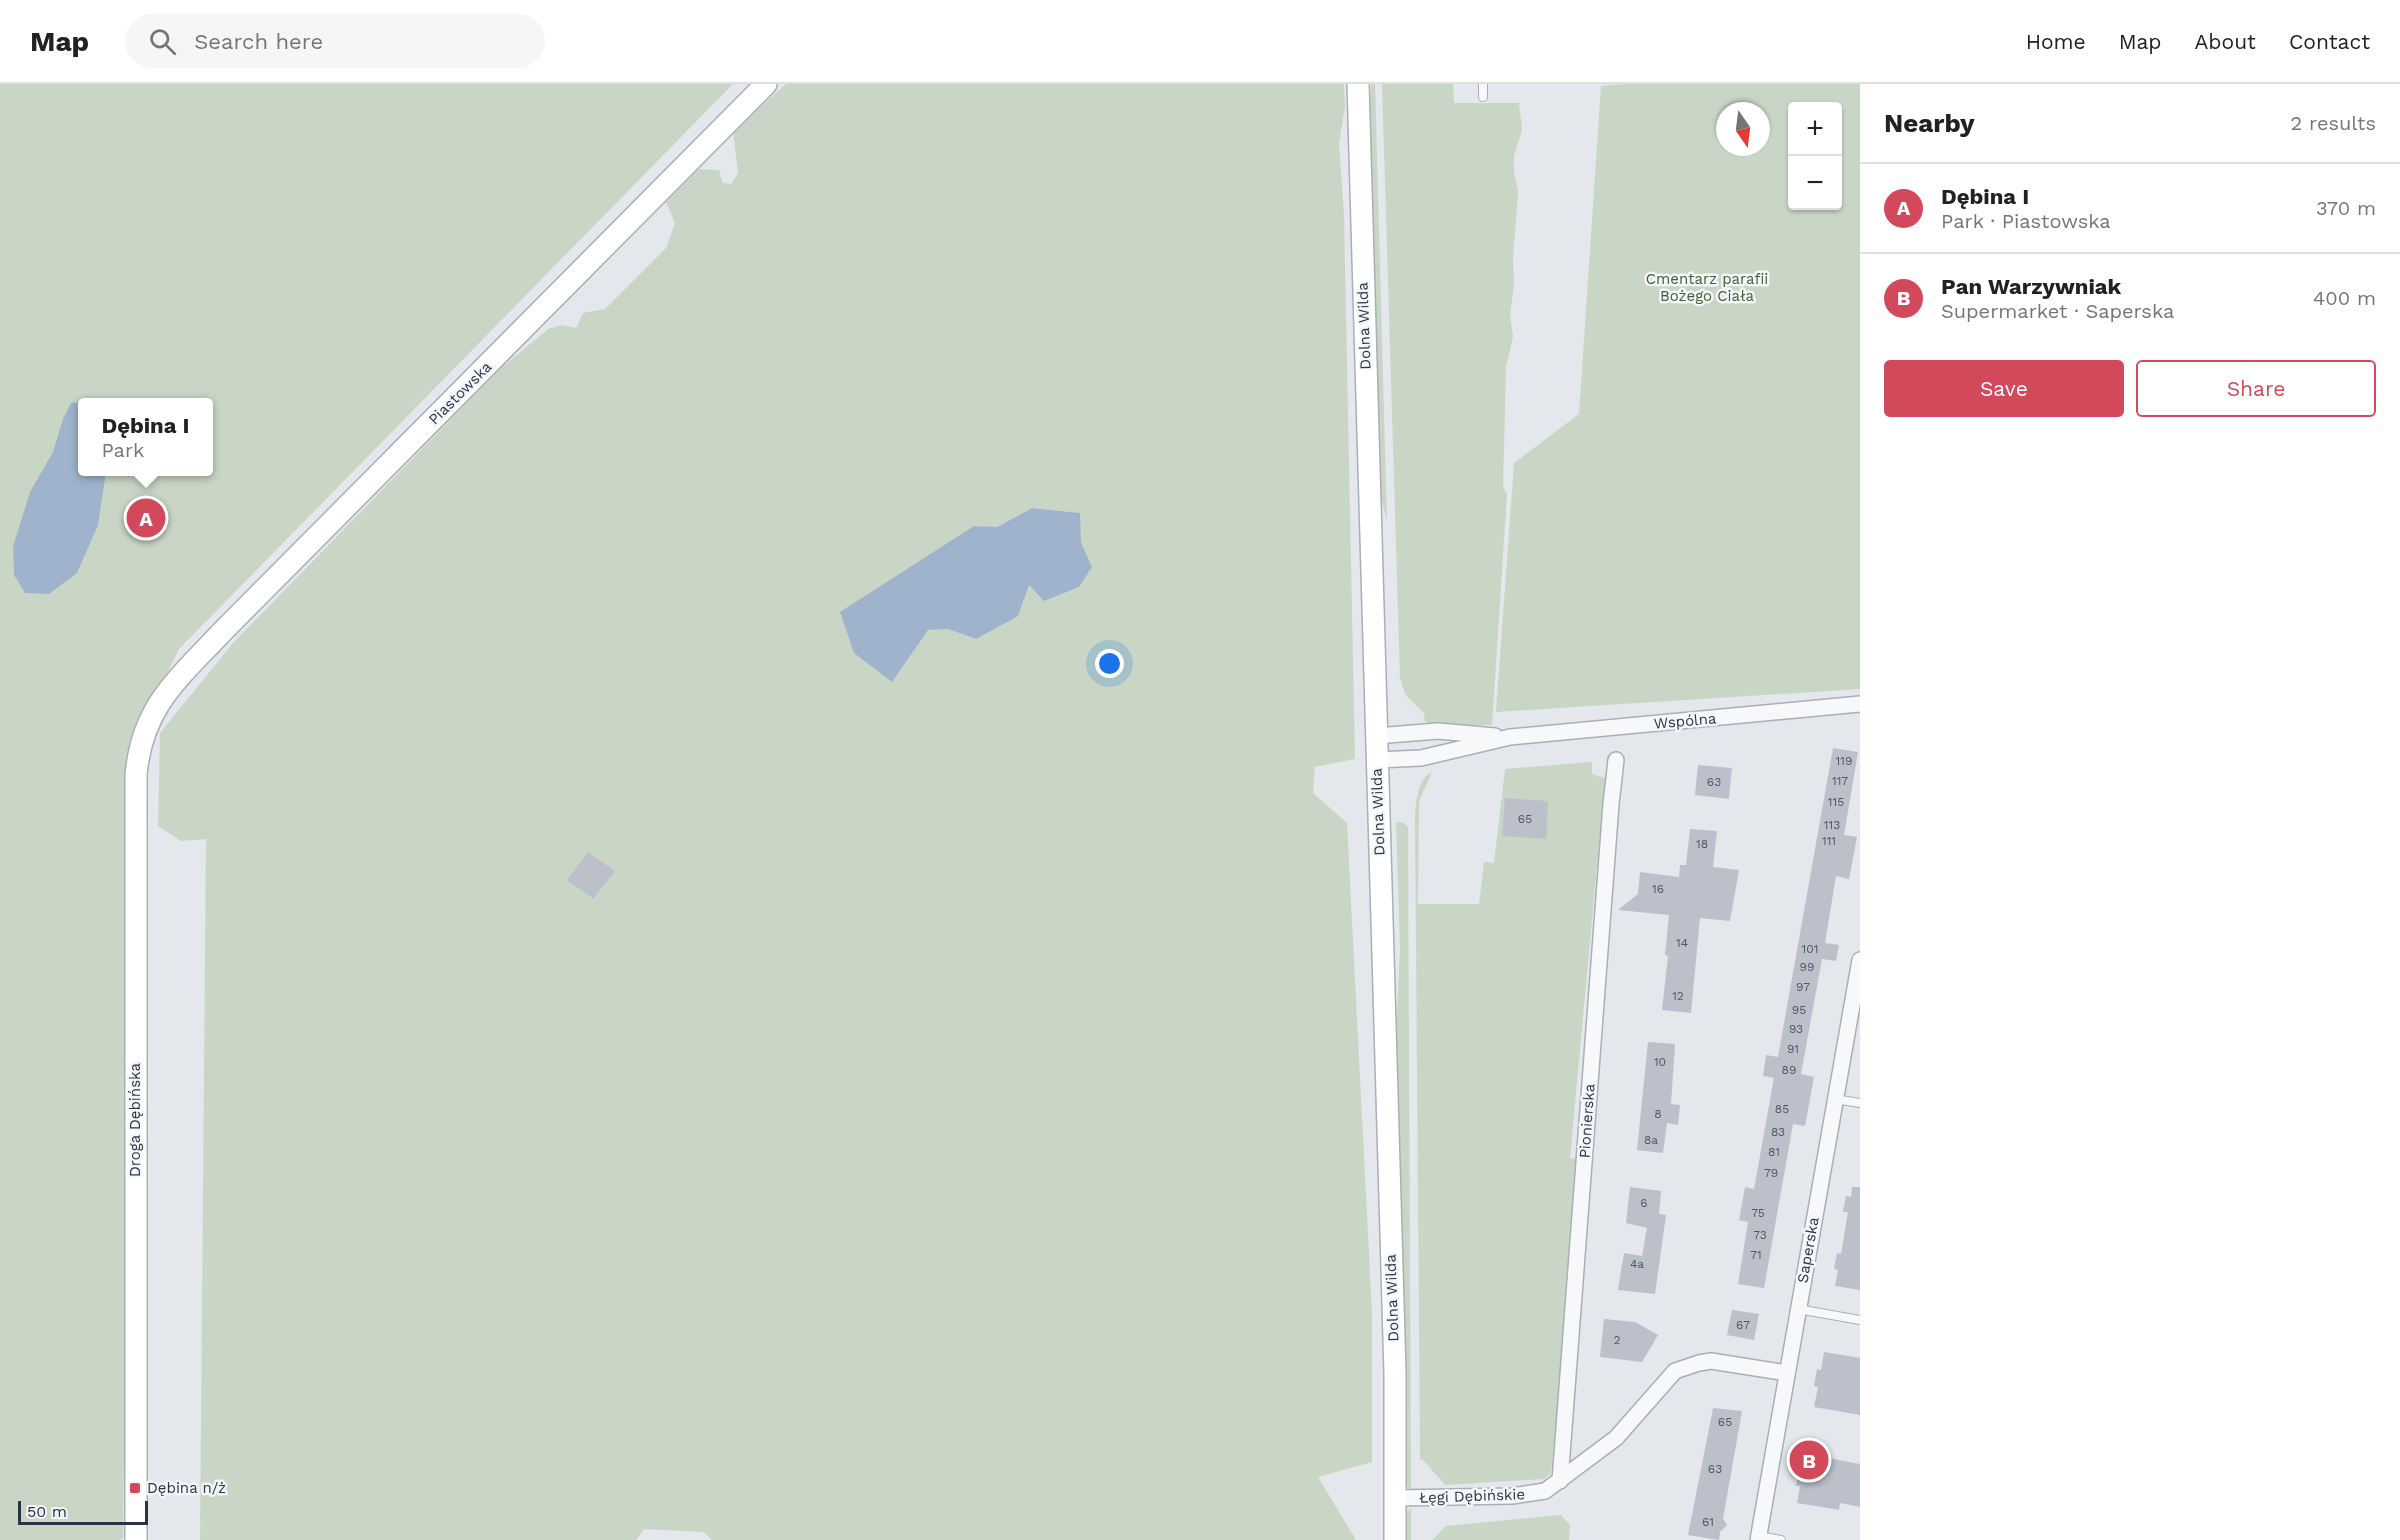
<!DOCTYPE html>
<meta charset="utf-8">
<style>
:root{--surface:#fff;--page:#f6f6f6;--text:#202124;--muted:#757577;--line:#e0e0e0;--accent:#d1495b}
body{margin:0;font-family:"Work Sans",sans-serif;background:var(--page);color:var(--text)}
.controls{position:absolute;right:18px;top:18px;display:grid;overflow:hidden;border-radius:6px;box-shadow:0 2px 4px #0004}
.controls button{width:54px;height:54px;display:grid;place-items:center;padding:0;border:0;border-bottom:2px solid var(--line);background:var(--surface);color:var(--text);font:30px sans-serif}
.compass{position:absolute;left:1716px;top:18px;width:54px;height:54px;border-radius:50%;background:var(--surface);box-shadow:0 2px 4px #0004;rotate:166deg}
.scale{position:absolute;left:18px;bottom:15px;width:130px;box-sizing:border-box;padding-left:6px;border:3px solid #2b3445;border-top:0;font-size:16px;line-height:21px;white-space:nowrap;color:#2b3445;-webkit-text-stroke:4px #f4f6f9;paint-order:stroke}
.you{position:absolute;left:1110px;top:580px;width:21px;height:21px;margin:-15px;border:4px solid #fff;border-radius:50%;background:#1a73e8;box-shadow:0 0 0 9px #1a73e833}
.badge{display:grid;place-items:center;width:39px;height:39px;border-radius:50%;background:var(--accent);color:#fff;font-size:20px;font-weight:700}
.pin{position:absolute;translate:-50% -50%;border:3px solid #fff;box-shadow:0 2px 6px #0006}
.popup{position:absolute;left:78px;top:314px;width:135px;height:78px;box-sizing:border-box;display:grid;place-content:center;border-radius:6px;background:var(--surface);filter:drop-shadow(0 2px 4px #0005);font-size:20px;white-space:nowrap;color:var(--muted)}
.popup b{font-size:22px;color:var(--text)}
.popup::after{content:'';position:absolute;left:50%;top:100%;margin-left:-12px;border:12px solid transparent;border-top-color:var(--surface)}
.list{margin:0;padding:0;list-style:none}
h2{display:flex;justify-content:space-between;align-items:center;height:78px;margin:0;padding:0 24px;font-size:26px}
h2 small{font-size:20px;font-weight:400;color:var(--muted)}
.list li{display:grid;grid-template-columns:39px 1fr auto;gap:18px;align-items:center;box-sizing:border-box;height:90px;padding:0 24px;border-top:2px solid var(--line)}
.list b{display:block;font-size:22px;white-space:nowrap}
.list p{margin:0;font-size:20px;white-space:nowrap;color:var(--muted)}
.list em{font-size:20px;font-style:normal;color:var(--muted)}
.actions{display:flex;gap:12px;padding:18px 24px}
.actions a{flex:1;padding:14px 0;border:2px solid var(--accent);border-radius:6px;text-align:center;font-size:21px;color:var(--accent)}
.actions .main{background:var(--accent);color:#fff}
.icon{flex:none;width:33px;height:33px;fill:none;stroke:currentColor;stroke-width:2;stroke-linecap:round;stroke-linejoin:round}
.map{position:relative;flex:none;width:1860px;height:1456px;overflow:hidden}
header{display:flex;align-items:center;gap:36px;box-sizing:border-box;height:84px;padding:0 30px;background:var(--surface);border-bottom:2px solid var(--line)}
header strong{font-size:28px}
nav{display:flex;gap:33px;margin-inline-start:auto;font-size:21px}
.search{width:420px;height:54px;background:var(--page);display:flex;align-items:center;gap:15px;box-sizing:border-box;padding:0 21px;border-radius:33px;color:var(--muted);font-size:22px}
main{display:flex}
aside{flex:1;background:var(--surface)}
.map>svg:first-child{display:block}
.green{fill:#c9d6c5;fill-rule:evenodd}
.water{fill:#9fb4cc}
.building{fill:#bbc0ca}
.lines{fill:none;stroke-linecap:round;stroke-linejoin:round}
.lane-casing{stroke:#a9aeb7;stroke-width:10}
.street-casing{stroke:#a9aeb7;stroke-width:18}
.secondary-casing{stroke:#a9aeb7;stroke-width:24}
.lane{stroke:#f7f8fa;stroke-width:8}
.street{stroke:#f7f8fa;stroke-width:15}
.secondary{stroke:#fff;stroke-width:21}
.poi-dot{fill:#d1495b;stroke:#f4f6f9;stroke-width:2}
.labels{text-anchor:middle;stroke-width:5;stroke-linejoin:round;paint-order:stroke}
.number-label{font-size:12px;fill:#4f5766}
.park-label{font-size:15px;fill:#3f6138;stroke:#f4f6f9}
.street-label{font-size:15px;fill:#2b3445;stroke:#f4f6f9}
.poi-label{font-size:15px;fill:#2b3445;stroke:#f4f6f9;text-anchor:start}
</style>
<header>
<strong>Map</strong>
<div class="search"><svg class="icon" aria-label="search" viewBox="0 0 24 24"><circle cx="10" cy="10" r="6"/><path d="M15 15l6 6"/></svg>Search here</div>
<nav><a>Home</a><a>Map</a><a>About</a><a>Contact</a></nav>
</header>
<main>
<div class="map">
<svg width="1860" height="1456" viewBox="0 0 1860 1456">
<rect width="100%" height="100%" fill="#e4e7ec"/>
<g class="green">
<path d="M0,0H733L179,565L161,602L144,628L128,1374H124L123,1454L120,1456H0ZM83,318H209V388H83Z"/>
<path d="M786,0H1344L1345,22L1339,60L1344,131L1355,675L1315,683L1313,709L1347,739L1372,1229V1378L1318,1393L1356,1456H712L704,1448L644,1445L636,1456H200L206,755L181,757L158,742L160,649L233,559L500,285L548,245L562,241L576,244L583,229L605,225L666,164L675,139L666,118L699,85L719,86L723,99L731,100L738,89L733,47ZM1032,424L1079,429L1081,458L1092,483L1029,501L976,555L948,545L928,546L974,442L997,443ZM588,768L614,787L595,815L568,796Z"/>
<path d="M1371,0H1375L1387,438L1379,404L1369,54Z"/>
<path d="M1382,0H1453L1454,19H1519L1522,46L1514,72V88L1518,108L1513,176L1514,200L1510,232L1513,252L1506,283L1503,402L1507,410L1492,641H1439L1425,638L1424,629L1405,610L1400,594Z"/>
<path d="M1628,0H1860V605L1496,628L1514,379L1579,330L1601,2ZM1792,22H1838V122H1792ZM1725,27H1761V63H1725Z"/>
<path d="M1592,678V690L1605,694L1570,1074L1582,1076L1551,1389L1544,1395L1445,1401L1423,1376L1420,1375L1415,733C1416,719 1417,695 1432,688L1419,717L1418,820H1479L1484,778L1494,779L1505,685Z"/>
<path d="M1396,738L1404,739L1408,743L1411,1405L1405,1401L1395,979L1400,864Z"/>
<path d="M1411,1424V1456H1405V1430Z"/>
<path d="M1561,1431L1570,1441L1569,1456H1432L1446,1442Z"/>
</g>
<g class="water">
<path d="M86,317L88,318H83V388H106L98,441L77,489L49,510L25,509L14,491L13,463L30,408L53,368L63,335L71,319Z"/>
<path d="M1032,424L1080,429L1081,458L1092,483L1079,503L1044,517L1029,501L1018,532L976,555L948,545L928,546L892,598L854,569L840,528L974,442L997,443Z"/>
</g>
<g class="building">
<path d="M1833,664L1858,668L1844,751L1857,753L1849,795L1836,792L1825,859L1839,861L1836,877L1822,875L1801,990L1814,993L1805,1042L1793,1040L1764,1204L1738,1200L1748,1138L1739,1136L1745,1103L1754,1105L1774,994L1763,992L1766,971L1778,973Z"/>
<path d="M1698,681L1732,684L1729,715L1695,711Z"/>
<path d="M1505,714L1548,717L1546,755L1502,752Z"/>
<path d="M1690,745L1717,747L1713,783L1739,786L1730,837L1700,834L1691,929L1662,926L1668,872L1665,871L1669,831L1618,826L1638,810L1640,788L1679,793L1680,781H1686Z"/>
<path d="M588,768L615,787L594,815L567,796Z"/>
<path d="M1648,958L1675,960L1671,1020L1680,1021L1678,1041L1667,1039L1663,1069L1637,1066Z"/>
<path d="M1630,1103L1661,1107L1659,1130L1666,1131L1655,1210L1618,1206L1624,1169L1642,1172L1647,1144L1626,1139Z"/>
<path d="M1852,1103H1860V1206L1835,1202L1838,1186L1834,1185L1837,1169L1841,1170L1848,1128H1843L1846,1112L1851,1113Z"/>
<path d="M1732,1226L1759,1230L1754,1256L1727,1251Z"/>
<path d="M1604,1235L1635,1238L1658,1251L1642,1278L1600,1273Z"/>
<path d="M1824,1268L1860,1274V1331L1814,1323L1818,1303L1814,1302L1817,1285L1821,1286Z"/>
<path d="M1713,1324L1742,1327L1723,1435L1727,1441L1720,1448L1719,1456L1688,1451Z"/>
<path d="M1806,1370L1860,1380V1423L1840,1419L1839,1426L1797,1419L1800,1402H1796L1799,1386L1803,1387Z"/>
</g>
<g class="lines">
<defs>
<g id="lane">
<path d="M1483,13V0"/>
<path d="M1835,1015L1860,1019"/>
<path d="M1798,1225L1860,1236"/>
<path d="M1759,1452L1781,1456"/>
</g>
<g id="street">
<path d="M1376,652L1438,647L1495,652"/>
<path d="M1377,676L1421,674L1510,653L1860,620"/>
<path d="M1560,1397L1611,720L1616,676"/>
<path d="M1396,1414L1512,1412L1545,1407L1616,1354L1675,1287L1699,1279L1711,1277L1787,1289"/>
<path d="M1758,1456L1860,876"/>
</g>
<g id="secondary">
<path d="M1358,0L1395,1289V1456"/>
<path d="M136,1456V691C142,623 177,596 221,549L766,0"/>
</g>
</defs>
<use href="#lane" class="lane-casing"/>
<use href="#street" class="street-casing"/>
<use href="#secondary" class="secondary-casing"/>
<use href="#lane" class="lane"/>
<use href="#street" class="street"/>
<use href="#secondary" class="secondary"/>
</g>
<rect class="poi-dot" x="129" y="1398" width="12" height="12" rx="3"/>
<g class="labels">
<g class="number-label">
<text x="1844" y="681">119</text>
<text x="1840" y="701">117</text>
<text x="1714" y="702">63</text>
<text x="1836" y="722">115</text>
<text x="1525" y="739">65</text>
<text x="1832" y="745">113</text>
<text x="1829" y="761">111</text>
<text x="1702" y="764">18</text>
<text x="1658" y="809">16</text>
<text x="1682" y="863">14</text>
<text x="1810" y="869">101</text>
<text x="1807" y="887">99</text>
<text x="1803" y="907">97</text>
<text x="1678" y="916">12</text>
<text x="1799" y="930">95</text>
<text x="1796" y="949">93</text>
<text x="1793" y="969">91</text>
<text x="1660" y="982">10</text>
<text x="1789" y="990">89</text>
<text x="1782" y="1029">85</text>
<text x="1658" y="1034">8</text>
<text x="1778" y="1052">83</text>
<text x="1651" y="1060">8a</text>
<text x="1774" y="1072">81</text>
<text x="1771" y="1093">79</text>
<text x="1644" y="1123">6</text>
<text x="1758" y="1133">75</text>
<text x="1760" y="1155">73</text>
<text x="1756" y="1175">71</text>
<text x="1637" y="1184">4a</text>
<text x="1743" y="1245">67</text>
<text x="1617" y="1260">2</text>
<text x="1725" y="1342">65</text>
<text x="1715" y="1389">63</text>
<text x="1708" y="1442">61</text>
</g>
<g class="park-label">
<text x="1707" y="200">Cmentarz parafii<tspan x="1707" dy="17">Bożego Ciała</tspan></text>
</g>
<g class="street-label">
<text transform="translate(1364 242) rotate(-92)" y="5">Dolna Wilda</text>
<text transform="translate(460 309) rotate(-45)" y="5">Piastowska</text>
<text transform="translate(1685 637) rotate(-5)" y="5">Wspólna</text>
<text transform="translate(1378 728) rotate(-92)" y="5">Dolna Wilda</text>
<text transform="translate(135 1036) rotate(-90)" y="5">Droga Dębińska</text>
<text transform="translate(1587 1037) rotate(-86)" y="5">Pionierska</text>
<text transform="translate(1808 1166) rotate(-80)" y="5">Saperska</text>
<text transform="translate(1392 1214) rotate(-92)" y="5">Dolna Wilda</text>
<text transform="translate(1472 1412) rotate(-2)" y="5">Łęgi Dębińskie</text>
</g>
<g class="poi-label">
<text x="147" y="1409">Dębina n/ż</text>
</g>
</g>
</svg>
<div class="controls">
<button>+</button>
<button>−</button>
</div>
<svg class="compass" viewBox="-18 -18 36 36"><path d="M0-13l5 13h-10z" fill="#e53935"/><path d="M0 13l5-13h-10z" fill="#757577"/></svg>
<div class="scale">50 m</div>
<div class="you"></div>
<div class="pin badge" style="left:146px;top:434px">A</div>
<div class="popup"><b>Dębina I</b>Park</div>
<div class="pin badge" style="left:1809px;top:1376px">B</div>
</div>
<aside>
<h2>Nearby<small>2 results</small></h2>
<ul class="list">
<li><span class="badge">A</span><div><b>Dębina I</b><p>Park · Piastowska</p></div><em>370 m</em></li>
<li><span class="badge">B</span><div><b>Pan Warzywniak</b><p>Supermarket · Saperska</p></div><em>400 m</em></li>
</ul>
<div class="actions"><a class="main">Save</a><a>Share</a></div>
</aside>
</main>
